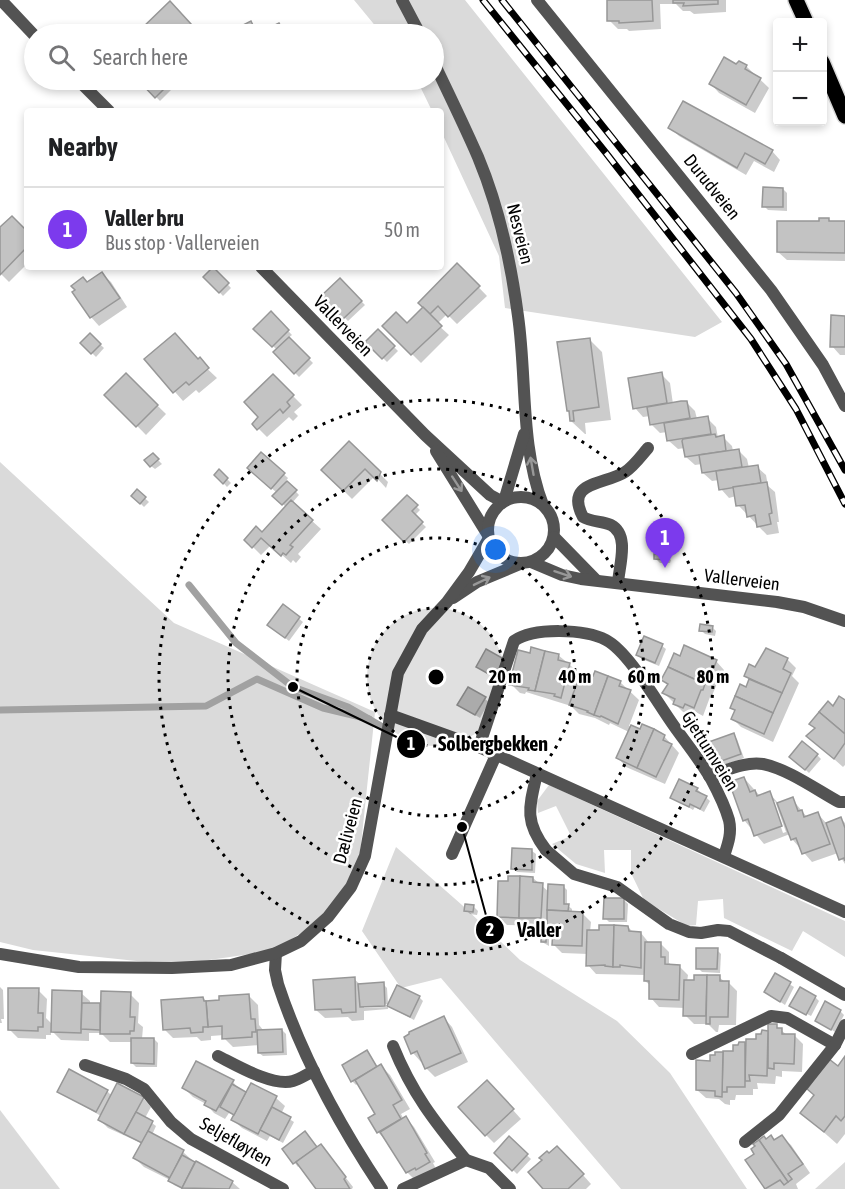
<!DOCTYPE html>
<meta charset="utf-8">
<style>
:root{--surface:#fff;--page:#f6f6f6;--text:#202124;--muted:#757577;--line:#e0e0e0;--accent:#7c3aed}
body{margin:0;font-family:"Asap Condensed",sans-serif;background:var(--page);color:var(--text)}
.controls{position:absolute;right:18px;top:18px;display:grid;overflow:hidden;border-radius:6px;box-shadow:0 3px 9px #0003}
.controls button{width:54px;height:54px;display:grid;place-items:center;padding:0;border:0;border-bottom:2px solid var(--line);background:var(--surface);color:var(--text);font:30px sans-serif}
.you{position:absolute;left:496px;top:550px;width:21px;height:21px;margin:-15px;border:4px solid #fff;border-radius:50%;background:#1a73e8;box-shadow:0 0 0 9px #1a73e833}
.badge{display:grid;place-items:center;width:39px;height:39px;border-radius:50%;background:var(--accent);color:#fff;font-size:20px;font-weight:700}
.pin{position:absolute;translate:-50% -50px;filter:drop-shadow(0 2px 3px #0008)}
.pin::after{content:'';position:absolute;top:32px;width:21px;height:18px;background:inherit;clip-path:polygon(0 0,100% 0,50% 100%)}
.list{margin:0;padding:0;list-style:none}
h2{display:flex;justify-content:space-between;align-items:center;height:78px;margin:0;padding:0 24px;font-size:26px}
h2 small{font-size:20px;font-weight:400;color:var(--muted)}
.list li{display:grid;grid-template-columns:39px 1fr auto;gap:18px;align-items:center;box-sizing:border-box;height:84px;padding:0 24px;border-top:2px solid var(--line)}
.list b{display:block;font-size:22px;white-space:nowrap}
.list p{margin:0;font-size:20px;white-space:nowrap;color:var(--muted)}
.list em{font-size:20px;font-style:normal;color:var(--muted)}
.icon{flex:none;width:33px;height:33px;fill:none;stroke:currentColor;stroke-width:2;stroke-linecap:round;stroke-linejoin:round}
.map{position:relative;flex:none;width:845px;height:1189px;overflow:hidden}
.search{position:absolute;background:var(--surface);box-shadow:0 3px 9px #0003;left:24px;top:24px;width:420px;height:66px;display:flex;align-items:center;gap:15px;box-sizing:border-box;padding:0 21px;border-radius:33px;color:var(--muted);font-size:22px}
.panel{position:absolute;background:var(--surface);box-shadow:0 3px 9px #0003;left:24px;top:108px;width:420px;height:162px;border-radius:6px}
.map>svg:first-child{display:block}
.green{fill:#dadada}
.shadow{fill:#0003;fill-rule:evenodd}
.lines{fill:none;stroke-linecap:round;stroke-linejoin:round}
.stream{stroke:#a1a1a1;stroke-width:7}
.building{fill:#c3c3c3;stroke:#979797;stroke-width:1.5}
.primary-casing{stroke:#dbdbdb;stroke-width:18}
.service{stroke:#535353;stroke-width:12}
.minor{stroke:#535353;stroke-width:12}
.tertiary{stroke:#535353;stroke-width:12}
.primary{stroke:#000;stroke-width:15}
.rail-casing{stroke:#000;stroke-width:7}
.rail{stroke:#fff;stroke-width:4.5;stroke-dasharray:14;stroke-linecap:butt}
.oneway{stroke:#989898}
.ring{fill:none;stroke:#000;stroke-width:3;stroke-dasharray:3 6}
.labels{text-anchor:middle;stroke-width:5;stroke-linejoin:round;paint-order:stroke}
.street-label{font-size:18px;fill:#000;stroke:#fff}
.centre{fill:#000;stroke:#fff;stroke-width:3}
.ring-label{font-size:18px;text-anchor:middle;font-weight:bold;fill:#000;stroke:#fff;stroke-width:5;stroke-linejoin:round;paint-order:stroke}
.leader{fill:none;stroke:#000;stroke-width:2}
.callout-dot{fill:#000;stroke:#fff;stroke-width:2}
.mark-label{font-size:18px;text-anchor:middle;font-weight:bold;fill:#fff}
.callout-label{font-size:20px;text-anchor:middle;font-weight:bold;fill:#000;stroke:#fff;stroke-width:5;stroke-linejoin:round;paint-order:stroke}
</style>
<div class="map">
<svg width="845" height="1189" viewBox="0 0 845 1189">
<rect width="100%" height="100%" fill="#fff"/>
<g class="green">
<path d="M354,0H465L722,322L695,337L505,308L499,256L441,131V111H432L417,80H434V34H382Z"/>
<path d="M0,462L174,623L375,712L360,854L332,914L272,951L174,965L33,950L0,942Z"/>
<path d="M549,785L845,921V957L803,931L792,951L724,918L723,899L698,901L696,925L687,926L644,900L631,873V850H604L605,873L576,864L552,844L571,836L556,806L538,813L537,801Z"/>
<path d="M396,847L462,905L520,960L617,1021L670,1073L747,1189H621L441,978L401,988L362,931Z"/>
<path d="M0,1110L60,1189H0Z"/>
<path d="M845,1162V1189H815Z"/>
</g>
<g class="shadow">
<path d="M609,0H726V12L694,14L690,11H683L676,4H660L661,29L629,31L627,29H618L609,20Z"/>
<path d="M178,11L198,34H144L141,31Z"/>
<path d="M250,23L260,34L279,25L288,34H240L237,30Z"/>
<path d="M739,63L747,67L769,88L755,113L719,93L711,84L737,66Z"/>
<path d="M140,80H167L174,87L160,101Z"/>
<path d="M670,127L772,151L780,160L774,172L754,161L746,175L679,136Z"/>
<path d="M783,189L787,193V211L768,210L764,206Z"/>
<path d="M829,220L832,223H845V261L787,260L778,252L821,222Z"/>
<path d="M0,230L27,233V264L9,282L0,273Z"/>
<path d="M457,265L487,296L457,324L447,314L437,324L449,335L421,363L384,326L407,325L425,308Z"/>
<path d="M213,269L231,288L223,296L205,277Z"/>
<path d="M102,274L111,282L127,307L99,326L91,317Z"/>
<path d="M340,280L365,305L348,321L324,296Z"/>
<path d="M271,313L292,335L288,338L313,363L299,377L275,352L277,350L256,329Z"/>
<path d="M845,317V355H840L832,346Z"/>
<path d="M378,331L398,351L387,362L367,342Z"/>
<path d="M90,335L104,348L96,357L82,343Z"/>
<path d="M589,339L602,352L611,420L585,423L586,434H585L571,421V413L568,411Z"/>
<path d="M146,359L198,360L217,378L199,393L196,390L183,401Z"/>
<path d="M661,374L670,383L673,404L687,403L695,411L697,419L707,418L716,427L718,438L723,437L732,446L733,451H739L747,459L749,468L757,467L766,475L768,486L775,492L779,522H777L779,533L767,535L738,505L736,496L729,498L721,489L719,480L712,481L703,473L702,464L695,465L686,457L685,448L678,449L669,441L667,432L660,433L651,424L650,416L643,417L635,408Z"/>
<path d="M126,375L166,414L146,435L107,395Z"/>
<path d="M273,376L302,405L294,412L298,416L293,421L289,417L267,437L254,424L261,417Z"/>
<path d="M349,443L388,482L386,488L375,476L352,499L323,470Z"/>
<path d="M261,454L288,478L286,481L299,495L292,503L321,529L298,554L301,557L296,563L293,560L291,563L271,545L261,555L246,540L262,534L286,507L274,496L277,493L249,468Z"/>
<path d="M157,459L162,464L155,469L151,466Z"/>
<path d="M220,472L231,483L227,487L216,475Z"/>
<path d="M137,491L149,502L144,507L133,496Z"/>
<path d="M407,497L420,510L414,516L426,527L409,544L384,520Z"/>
<path d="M667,556L671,560L670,563H660L656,559Z"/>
<path d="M283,606L303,622L289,641L273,628Z"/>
<path d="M712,627L716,631L715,636L705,634L701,630Z"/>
<path d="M645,638L662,646L666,649L659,666L642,659L638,655Z"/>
<path d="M531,654L558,655L569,664L578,673L573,693L620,682L639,700L629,726L641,731L664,736L679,753L665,784L626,767L618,758L629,732L610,723L609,725L595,718L579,714L571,706L526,692L525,694L520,693L511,684Z"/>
<path d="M787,659L796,668L792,676L799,683L773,742L741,727L733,719L736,712L731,708L747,689L750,680L746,676L755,669Z"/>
<path d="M716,661L724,670L722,674H721L711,698L710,697L703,716L694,711L692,716L683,712L664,693L669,686L663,680Z"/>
<path d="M485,699L489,702L480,718L459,705Z"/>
<path d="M845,702V765L843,767L808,736L834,708Z"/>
<path d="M733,735L737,739L744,758L718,767L714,763Z"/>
<path d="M817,755L821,759L809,773L795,760Z"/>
<path d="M744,778L760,796L769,793L779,804L792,799L807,817L818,814L827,824L841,819L845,823V864L838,853L812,862L792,839L790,834L764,844L744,820ZM772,801H775L786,832L783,833Z"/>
<path d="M697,789L710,801L704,812L695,807L693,810L672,797Z"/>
<path d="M532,851L536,854L535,873L517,872L513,868Z"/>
<path d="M533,878L549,892L563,886L567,890V905L572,909V913H582L591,922L590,932L628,927L634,933H641L649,943H660L669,952V963L672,966H679L688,975L687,982H695V976L719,977L725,982H728L737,991L736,1025H719L718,1032H716L708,1024H694L685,1015V1008L659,1007L651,998V986L645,981L646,975L596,974L588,965V954L562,953L554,945V934L548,926L507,925L498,916Z"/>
<path d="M624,900L628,904L627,922H609L605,918Z"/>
<path d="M474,907L478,911L477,915L470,914L466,910Z"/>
<path d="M545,930L549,934V946L542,942Z"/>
<path d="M717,950L721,954L720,973L702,972L698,968Z"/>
<path d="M775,975L794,987L785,1005L766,992Z"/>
<path d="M354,979L361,985L383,984L387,988L388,1004L364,1005V1008L388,1007V1009L364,1011V1020L352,1021L348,1017L325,1018L316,1010Z"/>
<path d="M0,987L3,990L4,1019H1L2,1023H0Z"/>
<path d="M38,990L47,999L46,1018L53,1025L81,993L90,1001V1004L100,1005L102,1007L130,994L139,1003L138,1023L143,1027L142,1039H154L158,1043L157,1067H136L132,1063L133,1042H110L101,1033H89V1041L61,1040L51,1030V1035H46V1039L18,1038L9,1029Z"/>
<path d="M249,996L258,1005L259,1025L264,1031L282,1030L286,1034L287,1055L263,1056L259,1053V1045L233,1047L224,1038V1035L211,1036V1040L201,1041L197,1037L173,1038L165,1030L203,998L207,1002Z"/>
<path d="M419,997L423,1001L414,1020L390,1007Z"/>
<path d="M815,997L819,1001L811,1016L791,1006Z"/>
<path d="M840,1011L844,1015L835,1032L817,1020Z"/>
<path d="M444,1018L452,1027L468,1062L435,1077L426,1068L423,1061L421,1062L413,1053L406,1037Z"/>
<path d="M776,1026L787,1035H794L803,1044L802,1072L782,1071V1077L776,1076L775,1084L757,1083L758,1089H753V1095H736L735,1100H730V1105L725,1104L719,1099L706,1098L697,1090L711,1062L735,1052L740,1047V1044L757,1041L763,1035V1032H770Z"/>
<path d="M367,1052L378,1068L381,1066L390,1075L410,1109L401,1114L404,1120L406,1118L414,1127L435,1162L433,1163L437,1171L415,1180L402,1167L387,1142L378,1132L370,1118L377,1114L359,1083L356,1085L352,1081Z"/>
<path d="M845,1059V1134L837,1144L802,1113Z"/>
<path d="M233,1082L241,1091L247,1094L276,1098L285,1106L281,1114L294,1122L283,1143L270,1136L267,1141L242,1128L233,1120L235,1116L229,1113L225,1119L214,1113L206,1104L193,1097L184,1088Z"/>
<path d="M107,1091L112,1096L143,1098L151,1107L145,1118L156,1126L152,1135L183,1152L192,1160L191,1162L232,1182L240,1189H182L174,1185L170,1180L144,1167L135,1158L143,1144L108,1128L99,1119L101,1116L59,1092Z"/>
<path d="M496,1091L521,1119L494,1143L486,1135Z"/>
<path d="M782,1137L791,1145L810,1173L796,1184L798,1189H767L747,1161L756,1155L766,1140L775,1142Z"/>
<path d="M509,1139L531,1159L517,1174L496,1153Z"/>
<path d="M321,1146L353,1187L352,1189H318L301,1165L298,1167L284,1149L317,1148Z"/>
<path d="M566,1156L591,1184L586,1189H546L544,1160Z"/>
</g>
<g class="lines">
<g class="stream">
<path d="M189,585L236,643L293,687L348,707L381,726"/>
<path d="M0,710L206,706L257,679L323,708L369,719"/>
</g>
</g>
<g class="building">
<path d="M607,0H652L653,21L619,23V21H607Z"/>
<path d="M673,0H718V4L683,6L684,3H673Z"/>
<path d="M170,1L191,24L180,34H142L139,31Z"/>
<path d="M251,21L257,34L279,23L285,34H238L235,29Z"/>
<path d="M724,57L736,64L739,61L747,65L745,69L761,78L746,105L709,84Z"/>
<path d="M138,80H169L171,82L155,98Z"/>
<path d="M683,101L773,150L765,164L745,153L737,168L668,128Z"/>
<path d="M763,187L783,188V207H762Z"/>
<path d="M12,216L27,231V247L0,275V227Z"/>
<path d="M819,218H829V221H845V253L777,252V221H819Z"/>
<path d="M457,263L480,286L448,317L438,306L430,314L418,303Z"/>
<path d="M213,267L229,283L219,293L203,277Z"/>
<path d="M102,272L120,298L90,318L72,292L75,290L71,286L83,277L87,282Z"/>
<path d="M340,278L362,301L343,319L321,296Z"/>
<path d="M423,307L442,326L411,355L382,326L396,312L407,323Z"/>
<path d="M271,311L289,330L272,347L253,329Z"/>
<path d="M831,315L845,316V347H830Z"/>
<path d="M378,329L395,346L382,359L365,342Z"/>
<path d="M90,333L101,344L91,354L80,343Z"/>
<path d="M175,333L198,359L200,357L209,368L189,385L186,382L173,393L144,359Z"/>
<path d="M289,337L310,358L294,374L273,352Z"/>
<path d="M590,338L599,407L573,411L574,421H570L569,411H567L557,342Z"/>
<path d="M662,372L667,403L633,409L628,378Z"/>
<path d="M126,373L158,405L136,427L104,395Z"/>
<path d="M273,374L294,395L287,402L290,406L283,413L280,409L257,430L252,424L258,417L244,402Z"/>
<path d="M681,401H687L690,418L650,425L647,407Z"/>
<path d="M708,416L711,434L667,441L664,423Z"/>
<path d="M715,434L716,437L724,435L726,451L685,457L682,441L683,439Z"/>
<path d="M349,441L381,472L377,481L365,469L343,491L321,470Z"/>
<path d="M739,449L742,467L702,473L699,455Z"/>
<path d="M261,452L285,473L271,489L247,468Z"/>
<path d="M153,453L159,459L150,467L144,460Z"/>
<path d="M758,465L761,483L719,490L716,471Z"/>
<path d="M219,469L228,478L223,484L214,475Z"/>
<path d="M287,481L297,490L282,505L272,496Z"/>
<path d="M767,482L772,513L769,514L771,524L757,527L755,515L747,517L745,505L736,506L733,487Z"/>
<path d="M137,489L146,497L140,504L131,496Z"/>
<path d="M407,495L418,505L412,511L423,522L404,542L382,520Z"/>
<path d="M291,500L313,520L290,545L293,547L286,555L283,553L281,556L261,538L252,548L244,540L256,526L262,532Z"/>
<path d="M654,554H667V560L654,559Z"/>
<path d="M283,604L300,617L285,638L267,625Z"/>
<path d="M700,624L713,626L712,632L699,631Z"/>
<path d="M644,636L663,644L655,663L636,655Z"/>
<path d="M684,645L717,660L714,667L712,666L705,684L668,667L674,653L680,656Z"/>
<path d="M531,647L545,651L535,691L528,690L529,688L509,685L518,650L530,653Z"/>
<path d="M766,648L788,658L783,669L791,673L782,693L744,676L749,664L755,667Z"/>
<path d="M486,649L504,659L494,677L476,667Z"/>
<path d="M545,651L559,654L558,660L570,663L561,698L554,696L555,694L535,691Z"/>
<path d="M668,667L705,684L703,690H701L694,708L685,704L683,708L673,704L675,699L662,693L668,684L661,680Z"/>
<path d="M595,671L608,676L594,715L587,712L588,711L569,705L581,672L593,676Z"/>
<path d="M608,676L621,681L619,686L631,690L618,724L601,716L600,717L594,715Z"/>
<path d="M749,679L782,693L773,713L735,696L740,684L746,687Z"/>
<path d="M468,687L486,697L475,715L457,705Z"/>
<path d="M735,696L773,713L764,734L731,719L735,710L730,708Z"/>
<path d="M839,696L845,700V734L819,712L828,701L833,706Z"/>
<path d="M819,712L845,734V743L834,759L806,736L815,728L809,724Z"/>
<path d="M642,724L654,729L637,768L616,758L631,725L640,729Z"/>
<path d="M654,729L665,735L663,740L672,744L656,777L637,768Z"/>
<path d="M734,733L741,754L713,764L706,743Z"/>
<path d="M802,741L818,754L805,770L789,757Z"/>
<path d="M744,777L750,792L755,790L757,796L770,791L782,826L754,836L748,819L743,821L729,782Z"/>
<path d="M679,779L698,788L696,791L707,796L700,809L690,804L689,807L670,798Z"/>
<path d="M793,797L798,811L802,810L804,817L818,812L830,844L802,854L796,838L791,840L777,803Z"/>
<path d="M841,817L845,828V861L844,858L839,860L826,823Z"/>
<path d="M512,848L532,849V870L511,869Z"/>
<path d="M508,876H520L519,918L497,917L498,881H508Z"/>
<path d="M520,876L533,877V882L543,883L541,918H519Z"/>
<path d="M548,884L564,885V904H569L568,911L547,910Z"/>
<path d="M604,898H624V919H603Z"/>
<path d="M465,904L474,905L473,912L464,911Z"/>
<path d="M547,910L583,912L582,946L552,945L553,929L547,928Z"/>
<path d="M599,925H614L613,967L605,966V965L586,966L587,930H599Z"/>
<path d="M614,925L628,926L629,931L641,932V968L620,965V967H613Z"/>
<rect x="541" y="928" width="5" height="14"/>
<path d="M645,942H661V957H665V964L680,965L679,1000L649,999V981H644Z"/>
<path d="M696,948H718L717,969H696Z"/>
<path d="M775,973L791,982L780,1002L764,992Z"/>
<path d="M694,975H707L706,1016H683L684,980H694Z"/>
<path d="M707,975H720V981H729L728,1017H710V1024H706Z"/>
<path d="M355,977L356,1012L342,1013L341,1009L315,1010L313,980Z"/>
<path d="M384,982L385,1006L360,1007L358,984Z"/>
<path d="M397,985L420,996L410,1017L387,1006Z"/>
<path d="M800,987L816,996L806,1015L789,1006Z"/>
<path d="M8,988H39L38,1013H43V1027H38V1031L8,1030Z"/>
<path d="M52,990L82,991L81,1033L51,1032Z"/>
<path d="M101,991L131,992L130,1017H135L134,1031H130V1034H100Z"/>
<path d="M249,994L251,1019H255L256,1032H252V1037L222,1039V1026L208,1027L206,1001L219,1000V996Z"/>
<path d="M203,997L204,1001H206L208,1027H203V1032L191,1033L190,1028L163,1030L161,1000Z"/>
<path d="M825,1001L841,1010L831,1030L815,1021Z"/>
<path d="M82,1003H100V1030L81,1029Z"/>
<path d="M444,1016L461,1053L425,1069L417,1051L411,1054L404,1037L409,1034V1032Z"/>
<path d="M768,1024H777V1028H782V1034H795L794,1064L774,1063V1069L768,1068Z"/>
<path d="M282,1029L283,1052L258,1053L257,1030Z"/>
<path d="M762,1030L768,1031L767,1076L749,1075L750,1081H745L746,1039H756V1034H761Z"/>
<path d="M131,1038H154V1064L131,1063Z"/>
<path d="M739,1042H745V1087H727V1092H722L723,1051H733V1045H738Z"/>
<path d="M367,1050L377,1067L351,1082L342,1065Z"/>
<path d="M715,1052H723L722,1097L715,1096V1091L696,1090V1060L710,1061V1055H715Z"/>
<path d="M845,1056V1116L841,1121L836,1116L824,1132L800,1113L814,1095L807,1089L829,1059L838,1066Z"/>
<path d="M196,1061L234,1080L216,1111L204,1105L206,1101L182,1088Z"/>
<path d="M381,1064L402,1100L393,1105L401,1119L377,1133L368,1118L375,1114L355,1080Z"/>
<path d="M69,1069L108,1090L96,1112L57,1092Z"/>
<path d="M487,1080L514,1109L485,1136L458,1107Z"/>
<path d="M117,1083L144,1097L124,1134L98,1120Z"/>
<path d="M251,1083L277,1096L258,1134L231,1120Z"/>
<path d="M232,1084L246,1092L234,1115L220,1107Z"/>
<path d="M272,1107L291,1117L279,1140L260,1130Z"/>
<path d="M136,1112L153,1121L142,1143L124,1134Z"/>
<path d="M406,1116L427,1153L425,1154L430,1162L416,1170L415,1168L406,1173L380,1132Z"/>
<path d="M148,1131L184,1150L170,1178L133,1158Z"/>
<path d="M305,1131L317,1147L293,1164L282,1149Z"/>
<path d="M771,1135L774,1140L782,1135L803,1164L788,1174L792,1179L788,1182L759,1140L764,1136L766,1139Z"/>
<path d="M509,1136L528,1154L512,1171L494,1153Z"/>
<path d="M759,1140L788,1182L784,1185L780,1180L765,1189L745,1160L754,1154L751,1149L755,1146L753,1144Z"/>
<path d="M321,1144L346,1177L344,1179L350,1189H316L296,1162Z"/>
<path d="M557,1146L584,1174L568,1189H543L528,1172L542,1160L539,1158L547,1151L549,1153Z"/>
<path d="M182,1155L195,1162L182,1188L168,1181Z"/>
<path d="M196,1161L233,1181L229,1189L182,1188Z"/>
</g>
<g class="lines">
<defs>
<g id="primary">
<path d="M796,0L806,22"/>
<path d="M822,62L845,116"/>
</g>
</defs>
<use href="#primary" class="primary-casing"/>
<g class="service">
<path d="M618,583C619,566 630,535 611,525C602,521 591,522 583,517C564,481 605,485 625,472C634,466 641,456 648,448"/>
<path d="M537,774C529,807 524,821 546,850"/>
<path d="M709,776C725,771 746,761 763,764C788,769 817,790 839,802H845"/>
<path d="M452,854L496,755"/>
<path d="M781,958L845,995"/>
<path d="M218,1056C236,1065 273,1087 293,1081C300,1079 307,1074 314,1071"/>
</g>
<g class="minor">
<path d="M1,0L34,35"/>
<path d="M537,0L771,290L823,365L845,406"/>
<path d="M78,80L109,111"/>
<path d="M261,267L425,435L490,495L503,502"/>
<path d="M436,451L488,535"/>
<path d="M453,598L477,582L520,564"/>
<path d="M390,715L479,747L845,912"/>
<path d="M479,747L514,641C534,627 585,629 606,640C629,652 658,704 674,726C686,743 700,760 711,779C718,792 725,806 729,820C732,833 728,844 724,856"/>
<path d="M546,850L574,874L617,887L669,924L689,932L701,933L718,930L729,931L781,958"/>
<path d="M276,953L275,970L278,984C302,1057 340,1126 382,1189"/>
<path d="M0,954L79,967L172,968L231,965L276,953L301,941L328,917L351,887L365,856L398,673L422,629L447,602L469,572L489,538"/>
<path d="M393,1046C412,1093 434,1121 466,1160"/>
<path d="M692,1054L771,1016L787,1018L835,1045"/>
<path d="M85,1065L126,1079L144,1089L171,1122L191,1139L283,1189"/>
<path d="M745,1142L779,1115L835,1045L845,1025"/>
<path d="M403,1189L466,1160L489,1168L510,1189"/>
</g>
<g class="tertiary">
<path d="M402,0L420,34"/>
<path d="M434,63C449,94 464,125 478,157C499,207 511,263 518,316C527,379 520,445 543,505"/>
<circle cx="521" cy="530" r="33"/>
<path d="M504,501L524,434"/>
<path d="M554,537L596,580"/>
<path d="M531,562L562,575L581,579L777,602L804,607L845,621"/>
</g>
<use href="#primary" class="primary"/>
<defs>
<g id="rail">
<path d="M483,0L606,153L751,339L796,409L845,504"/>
<path d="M502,0L736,293L786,364L845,470"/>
</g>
</defs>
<use href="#rail" class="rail-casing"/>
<use href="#rail" class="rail"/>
</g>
<defs><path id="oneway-shaft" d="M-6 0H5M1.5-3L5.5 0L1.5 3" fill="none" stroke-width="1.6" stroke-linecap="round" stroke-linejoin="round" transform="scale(1.5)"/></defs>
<g class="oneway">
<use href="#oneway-shaft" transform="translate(532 466) rotate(-100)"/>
<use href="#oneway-shaft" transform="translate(457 484) rotate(57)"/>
<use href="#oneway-shaft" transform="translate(563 574) rotate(18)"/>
<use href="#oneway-shaft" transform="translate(482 581) rotate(-26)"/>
</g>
<circle cx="436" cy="677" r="69" fill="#000" fill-opacity=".12"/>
<g class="ring">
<circle cx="436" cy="677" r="69"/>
<circle cx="436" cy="677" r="139"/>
<circle cx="436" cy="677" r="208"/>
<circle cx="436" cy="677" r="277"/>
</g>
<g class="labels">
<g class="street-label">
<text transform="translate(712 187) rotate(51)" y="6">Durudveien</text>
<text transform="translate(520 234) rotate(76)" y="6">Nesveien</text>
<text transform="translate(343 326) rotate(46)" y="6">Vallerveien</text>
<text transform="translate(742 580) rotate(7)" y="6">Vallerveien</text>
<text transform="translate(710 751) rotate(58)" y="6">Gjettumveien</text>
<text transform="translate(348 831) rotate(-75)" y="6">Dæliveien</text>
<text transform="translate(236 1142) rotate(30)" y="6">Seljefløyten</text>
</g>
</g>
<circle cx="436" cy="677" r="9" class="centre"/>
<g class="ring-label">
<text x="505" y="683">20 m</text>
<text x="575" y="683">40 m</text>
<text x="644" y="683">60 m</text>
<text x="713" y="683">80 m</text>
</g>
<path class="leader" d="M293 687L411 744M462 827L490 930"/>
<g class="callout-dot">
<circle cx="293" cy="687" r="6"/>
<circle cx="462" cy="827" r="6"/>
<circle cx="411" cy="744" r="15"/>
<circle cx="490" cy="930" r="15"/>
</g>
<g class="mark-label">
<text x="411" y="750">1</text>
<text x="490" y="936">2</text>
</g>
<g class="callout-label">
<text x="493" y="751">Solbergbekken</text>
<text x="539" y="937">Valler</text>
</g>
</svg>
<div class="controls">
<button>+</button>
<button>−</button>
</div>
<div class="you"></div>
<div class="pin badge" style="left:665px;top:568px">1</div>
<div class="search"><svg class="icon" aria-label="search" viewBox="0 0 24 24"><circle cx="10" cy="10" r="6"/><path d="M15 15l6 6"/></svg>Search here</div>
<section class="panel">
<h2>Nearby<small></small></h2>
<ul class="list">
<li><span class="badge">1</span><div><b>Valler bru</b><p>Bus stop · Vallerveien</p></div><em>50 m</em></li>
</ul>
</section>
</div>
